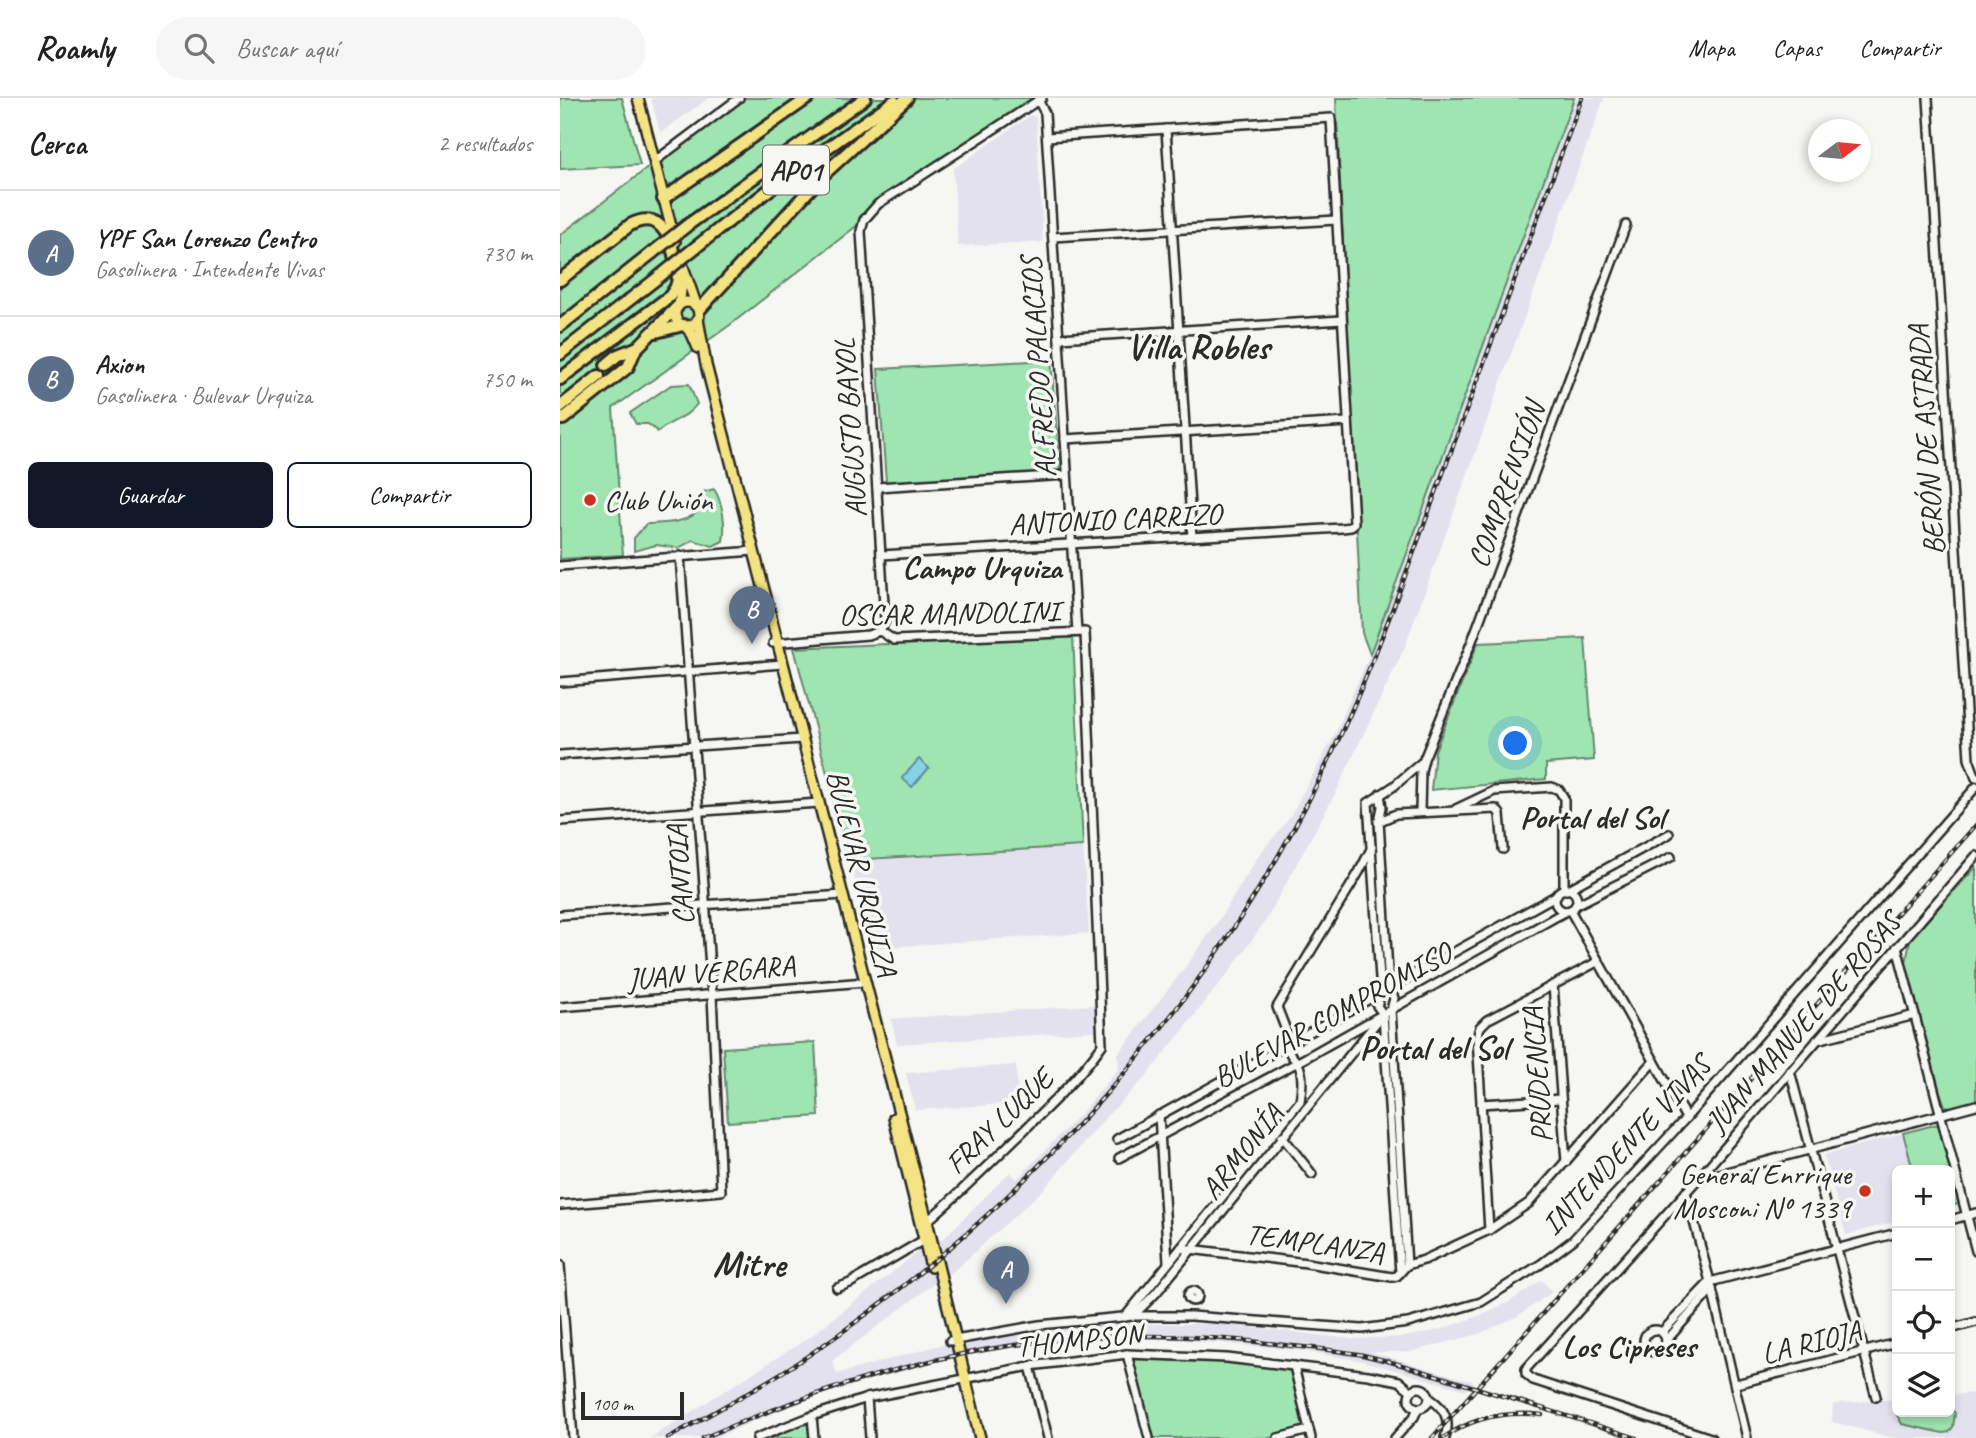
<!DOCTYPE html>
<html lang="es">
<meta charset="utf-8">
<style>
:root{--surface:#fff;--page:#f6f6f6;--text:#222;--muted:#767676;--line:#e0e0e0;--accent:#111827}
body{margin:0;font-family:Caveat,sans-serif;background:var(--page);color:var(--text)}
.controls{position:absolute;right:21px;bottom:21px;display:grid;overflow:hidden;border-radius:10px;box-shadow:0 4px 10px #0003}
.controls button{width:63px;height:63px;display:grid;place-items:center;padding:0;border:0;border-bottom:2px solid var(--line);background:var(--surface);color:var(--text);font:35px sans-serif}
.compass{position:absolute;left:1248px;top:21px;width:63px;height:63px;border-radius:50%;background:var(--surface);box-shadow:0 4px 10px #0003;rotate:74deg}
.scale{position:absolute;left:21px;bottom:18px;width:103px;box-sizing:border-box;padding-left:7px;border:4px solid #2b2b2b;border-top:0;font-size:19px;line-height:24px;white-space:nowrap;color:#2b2b2b;-webkit-text-stroke:5px #f6f6f2;paint-order:stroke}
.you{position:absolute;left:956px;top:646px;width:24px;height:24px;margin:-18px;border:5px solid #fff;border-radius:50%;background:#1a73e8;box-shadow:0 0 0 10px #1a73e833}
.badge{display:grid;place-items:center;width:46px;height:46px;border-radius:50%;background:var(--accent);color:#fff;font-size:23px;font-weight:700}
.pin{position:absolute;translate:-50% -58px;filter:drop-shadow(0 2px 4px #0008)}
.pin::after{content:'';position:absolute;top:37px;width:24px;height:21px;background:inherit;clip-path:polygon(0 0,100% 0,50% 100%)}
.list{margin:0;padding:0;list-style:none}
h2{display:flex;justify-content:space-between;align-items:center;height:91px;margin:0;padding:0 28px;font-size:30px}
h2 small{font-size:23px;font-weight:400;color:var(--muted)}
.list li{display:grid;grid-template-columns:46px 1fr auto;gap:21px;align-items:center;box-sizing:border-box;height:126px;padding:0 28px;border-top:2px solid var(--line)}
.list b{display:block;font-size:26px;white-space:nowrap}
.list p{margin:0;font-size:23px;white-space:nowrap;color:var(--muted)}
.list em{font-size:23px;font-style:normal;color:var(--muted)}
.actions{display:flex;gap:14px;padding:21px 28px}
.actions a{flex:1;padding:16px 0;border:2px solid var(--accent);border-radius:10px;text-align:center;font-size:24px;color:var(--accent)}
.actions .main{background:var(--accent);color:#fff}
.icon{flex:none;width:38px;height:38px;fill:none;stroke:currentColor;stroke-width:2;stroke-linecap:round;stroke-linejoin:round}
.map{position:relative;flex:none;width:1416px;height:1340px;overflow:hidden}
header{display:flex;align-items:center;gap:42px;box-sizing:border-box;height:98px;padding:0 35px;background:var(--surface);border-bottom:2px solid var(--line)}
header strong{font-size:33px}
nav{display:flex;gap:38px;margin-inline-start:auto;font-size:24px}
.search{width:490px;height:63px;background:var(--page);display:flex;align-items:center;gap:18px;box-sizing:border-box;padding:0 24px;border-radius:38px;color:var(--muted);font-size:26px}
main{display:flex}
aside{flex:1;background:var(--surface)}
.map>svg:first-child{display:block}
.built{fill:#e3e1ed}
.green{fill:#9fe5b1;stroke:#65886e;stroke-width:2}
.water{fill:#87d2e7;stroke:#628f9c;stroke-width:2}
.lines{fill:none;stroke-linecap:round;stroke-linejoin:round}
.minor-casing{stroke:#2b2b2b;stroke-width:12}
.major-casing{stroke:#2b2b2b;stroke-width:14}
.highway-casing{stroke:#2b2b2b;stroke-width:16}
.minor{stroke:#f6f6f2;stroke-width:7}
.major{stroke:#f4e382;stroke-width:9}
.highway{stroke:#f4e382;stroke-width:10}
.rail-casing{stroke:#2b2b2b;stroke-width:4.5}
.rail{stroke:#f6f6f2;stroke-width:2;stroke-dasharray:5;stroke-linecap:butt}
.highway-bridge-casing{stroke:#2b2b2b;stroke-width:16;stroke-linecap:butt}
.highway-bridge{stroke:#f4e382;stroke-width:10}
.poi-dot{fill:#c8321e;stroke:#f6f6f2;stroke-width:2.5}
.labels{text-anchor:middle;stroke-width:7;stroke-linejoin:round;paint-order:stroke}
.shield{fill:#f6f6f2;stroke:#686867;stroke-width:2}
.shield-label{font-size:28px;font-weight:bold;fill:#2b2b2b}
.street-label{font-size:30px;fill:#2b2b2b;stroke:#f6f6f2}
.poi-label{font-size:30px;fill:#2b2b2b;stroke:#f6f6f2;text-anchor:start}
.neighbourhood-label{font-size:32px;font-weight:bold;fill:#2b2b2b;stroke:#f6f6f2}
.quarter-label{font-size:33px;font-weight:bold;fill:#2b2b2b;stroke:#f6f6f2}
.district-label{font-size:37px;font-weight:bold;fill:#2b2b2b;stroke:#f6f6f2}
</style>
<header>
<strong>Roamly</strong>
<div class="search"><svg class="icon" aria-label="search" viewBox="0 0 24 24"><circle cx="10" cy="10" r="6"/><path d="M15 15l6 6"/></svg>Buscar aquí</div>
<nav><a>Mapa</a><a>Capas</a><a>Compartir</a></nav>
</header>
<main>
<aside>
<h2>Cerca<small>2 resultados</small></h2>
<ul class="list">
<li><span class="badge" style="background:#5c6f8a">A</span><div><b>YPF San Lorenzo Centro</b><p>Gasolinera · Intendente Vivas</p></div><em>730 m</em></li>
<li><span class="badge" style="background:#5c6f8a">B</span><div><b>Axion</b><p>Gasolinera · Bulevar Urquiza</p></div><em>750 m</em></li>
</ul>
<div class="actions"><a class="main">Guardar</a><a>Compartir</a></div>
</aside>
<div class="map">
<svg width="1416" height="1340" viewBox="0 0 1416 1340">
<rect width="100%" height="100%" fill="#f6f6f2"/>
<filter id="ink" filterUnits="userSpaceOnUse"><feTurbulence type="fractalNoise" baseFrequency=".0143" numOctaves="2"/><feDisplacementMap in="SourceGraphic" scale="14" xChannelSelector="R" yChannelSelector="G"/><feConvolveMatrix kernelMatrix="1 2 1 2 8 2 1 2 1" color-interpolation-filters="sRGB"/></filter>
<g filter="url(#ink)">
<g class="built">
<path d="M91,0H149L100,35Z"/>
<path d="M1014,0H1044L844,551L775,696L706,822L669,874L584,981L546,1019L482,1093L394,1173L372,1187L272,1263L277,1276L387,1245L388,1248L408,1243L537,1226H662L792,1241L845,1239L879,1232L916,1219L949,1204L982,1182L992,1194L958,1218L919,1236L850,1254H810L914,1284L906,1292L803,1263L736,1252L600,1240L496,1244L408,1256L308,1282L249,1301L153,1340H90L250,1239L362,1151L385,1139L450,1074L457,1081L526,1010L559,970L558,956L630,863L661,819L699,757L728,722L774,638L810,556Z"/>
<path d="M471,17L476,19L483,144L398,148L393,71Z"/>
<path d="M523,748L529,835L312,850L290,762Z"/>
<path d="M534,907L535,933L337,946L331,921Z"/>
<path d="M456,967L458,1005L355,1012L346,975Z"/>
<path d="M1343,1035L1353,1072H1337V1123L1286,1137L1264,1057Z"/>
<path d="M1416,1295V1340H1334L1272,1324L1273,1306L1337,1301V1314H1390V1297Z"/>
</g>
<g class="green">
<path d="M0,0H62L80,67L0,71Z"/>
<path d="M179,0H482L318,106L304,122L170,227L53,310L63,457L0,461V137Z"/>
<path d="M776,0H1014L810,556L802,535Z"/>
<path d="M491,262L500,373L326,384L318,271Z"/>
<path d="M129,286L137,306C125,322 112,321 98,334L88,326H76L70,315L111,287Z"/>
<path d="M154,391C163,405 166,427 163,443L153,448L133,442L119,450L96,447L74,453V440L86,426C101,425 130,426 139,411C141,407 142,399 143,394Z"/>
<path d="M513,538L523,748L290,762L234,550Z"/>
<path d="M1025,540L1034,662L986,666V681L871,692L875,653L918,545Z"/>
<path d="M1416,769V1003L1392,1009L1385,1008L1380,994L1346,866L1350,841Z"/>
<path d="M255,944L259,1018L168,1024L163,950Z"/>
<path d="M1378,1026L1399,1106L1390,1108V1072H1353L1343,1035Z"/>
<path d="M567,1256L734,1268L749,1332L718,1340H589Z"/>
<path d="M1390,1309L1395,1315L1393,1329L1389,1334L1383,1335L1342,1326L1337,1317L1339,1314H1390Z"/>
<path d="M247,1324L250,1340H211Z"/>
</g>
<path class="water" d="M359,661L369,670L352,689L342,680Z"/>
<g class="lines">
<defs>
<g id="minor">
<path d="M1368,0L1409,661L1416,680"/>
<path d="M478,2L485,15L517,534"/>
<path d="M606,31L632,439"/>
<path d="M95,63L179,0"/>
<path d="M493,139L776,122"/>
<path d="M499,240L782,222"/>
<path d="M505,341L788,324"/>
<path d="M317,389L507,377"/>
<path d="M321,457L782,430L791,429L794,425L771,20L487,39"/>
<path d="M0,468L194,453"/>
<path d="M320,533L325,523L301,133L304,122L318,106L482,0"/>
<path d="M213,545L308,537L320,533L334,542L525,534L542,947C518,981 487,1010 457,1039C427,1068 397,1098 365,1125"/>
<path d="M0,584L223,566"/>
<path d="M0,657L242,641"/>
<path d="M820,696L822,709L819,723L829,890L834,900L831,912L847,1167"/>
<path d="M896,711L934,693L992,689L999,692L1004,700V792"/>
<path d="M860,714L861,673L864,661L912,543L1066,127"/>
<path d="M0,723L259,705"/>
<path d="M818,724L836,716L936,711L940,716L943,751"/>
<circle cx="1006" cy="802" r="11"/>
<path d="M1007,792L1109,736"/>
<path d="M1016,807L1111,759"/>
<path d="M1010,812L1126,1020"/>
<path d="M0,817L283,797"/>
<path d="M1337,849L1416,1153"/>
<path d="M993,887L1006,1064"/>
<path d="M0,909L305,884"/>
<path d="M1257,942L1355,917"/>
<path d="M1230,973L1316,1299"/>
<path d="M921,1006L1001,1001"/>
<path d="M599,1017L608,1164"/>
<path d="M722,1038L752,1076"/>
<path d="M557,1041L997,797"/>
<path d="M559,1060L738,964L1006,813"/>
<path d="M1137,1082L1416,1007"/>
<path d="M1126,1094L1152,1191L1187,1340"/>
<path d="M0,1107L161,1093L152,897L120,458"/>
<path d="M1390,1122L1416,1115"/>
<path d="M929,1132L917,940L920,929L927,922L1039,863"/>
<path d="M621,1150L747,1165L832,1179L837,1178L847,1167L864,1162L929,1132L969,1105L1094,963"/>
<path d="M0,1167L13,1340"/>
<path d="M840,1175L823,916L817,908L821,895L808,705L834,688L861,665"/>
<path d="M277,1190L290,1185L367,1140"/>
<circle cx="633" cy="1198" r="5"/>
<path d="M573,1218L596,1195L820,920"/>
<path d="M565,1219L740,1003C742,992 744,976 738,966C733,957 726,957 731,945L717,909L799,774L812,749"/>
<path d="M1390,1231L1416,1224"/>
<circle cx="1095" cy="1243" r="11"/>
<path d="M1102,1234L1150,1184L1337,1135"/>
<path d="M390,1243L479,1227L573,1218H631L802,1231L848,1225L921,1204L981,1166L1013,1142L1126,1020L1416,689"/>
<path d="M1106,1243L1152,1191"/>
<path d="M567,1256L589,1340"/>
<path d="M470,1268L488,1340"/>
<path d="M734,1268L751,1340"/>
<path d="M1176,1286L1337,1245"/>
<circle cx="859" cy="1300" r="10"/>
<path d="M307,1300L310,1340"/>
<path d="M869,1300C885,1310 891,1322 885,1340"/>
<path d="M252,1318L254,1340"/>
<path d="M197,1340L252,1318L307,1300L470,1268L567,1256L667,1260L808,1277L839,1283L851,1293"/>
<path d="M718,1340L749,1332"/>
<path d="M835,1340L854,1319L858,1310"/>
<path d="M1151,1340L973,1282L966,1276V1271L1137,1082L1416,758"/>
</g>
<g id="major">
<path d="M78,0L115,144"/>
<path d="M119,157L137,209"/>
<circle cx="127" cy="216" r="12"/>
<path d="M119,207L123,179"/>
<path d="M138,221L146,267L367,1123L420,1340"/>
<path d="M125,228L132,236L138,250"/>
<path d="M334,1020L371,1169"/>
</g>
<g id="highway">
<path d="M103,101L248,0"/>
<path d="M129,126L305,0"/>
<path d="M136,149L219,84L334,3"/>
<path d="M0,182L70,127C107,107 115,154 118,181L116,189L110,198L0,281"/>
<path d="M139,212L264,76L347,0"/>
<path d="M0,228L92,155"/>
<path d="M96,234L123,227"/>
<path d="M73,254L117,209"/>
<path d="M0,256L100,178"/>
<path d="M46,267L58,257L76,250"/>
<path d="M0,309L39,278"/>
<path d="M3,321L68,269L76,250"/>
</g>
</defs>
<use href="#minor" class="minor-casing"/>
<use href="#major" class="major-casing"/>
<use href="#highway" class="highway-casing"/>
<use href="#minor" class="minor"/>
<use href="#major" class="major"/>
<use href="#highway" class="highway"/>
<defs>
<g id="rail">
<path d="M108,1340C154,1314 201,1289 246,1259C462,1114 648,909 763,674C809,581 843,483 879,386C927,257 974,129 1022,0"/>
<path d="M143,1340C339,1256 510,1219 724,1247C750,1250 777,1252 803,1257C843,1266 881,1279 920,1291C972,1307 1024,1323 1076,1340"/>
<path d="M872,1340L1416,727"/>
<path d="M883,1340C913,1319 946,1313 982,1317"/>
</g>
</defs>
<use href="#rail" class="rail-casing"/>
<use href="#rail" class="rail"/>
<defs>
<g id="highway-bridge">
<path d="M92,155L129,126"/>
<path d="M100,178L136,149"/>
</g>
</defs>
<use href="#highway-bridge" class="highway-bridge-casing"/>
<use href="#highway-bridge" class="highway-bridge"/>
</g>
</g>
<g class="poi-dot">
<circle cx="30" cy="402" r="7"/>
<circle cx="1305" cy="1093" r="7"/>
</g>
<g class="labels">
<rect class="shield" x="203" y="47.5" width="66" height="49" rx="5"/>
<g class="shield-label">
<text x="236" y="82">AP01</text>
</g>
<g class="street-label">
<text transform="translate(478 269) rotate(-94)" y="10">ALFREDO PALACIOS</text>
<text transform="translate(290 330) rotate(-94)" y="10">AUGUSTO BAYOL</text>
<text transform="translate(1366 342) rotate(-94)" y="10">BERÓN DE ASTRADA</text>
<text transform="translate(946 387) rotate(-70)" y="10">COMPRENSIÓN</text>
<text transform="translate(555 421) rotate(-3)" y="10">ANTONIO CARRIZO</text>
<text transform="translate(389 515) rotate(-1)" y="10">OSCAR MANDOLINI</text>
<text transform="translate(302 775) rotate(76)" y="10">BULEVAR URQUIZA</text>
<text transform="translate(120 777) rotate(-94)" y="10">CANTOIA</text>
<text transform="translate(151 874) rotate(-5)" y="10">JUAN VERGARA</text>
<text transform="translate(772 917) rotate(-29)" y="10">BULEVAR COMPROMISO</text>
<text transform="translate(1243 924) rotate(-49)" y="10">JUAN MANUEL DE ROSAS</text>
<text transform="translate(977 977) rotate(-94)" y="10">PRUDENCIA</text>
<text transform="translate(439 1023) rotate(-44)" y="10">FRAY LUQUE</text>
<text transform="translate(1066 1047) rotate(-47)" y="10">INTENDENTE VIVAS</text>
<text transform="translate(682 1054) rotate(-51)" y="10">ARMONÍA</text>
<text transform="translate(755 1145) rotate(8)" y="10">TEMPLANZA</text>
<text transform="translate(519 1242) rotate(-6)" y="10">THOMPSON</text>
<text transform="translate(1251 1244) rotate(-14)" y="10">LA RIOJA</text>
</g>
<g class="poi-label">
<text x="44" y="412">Club Unión</text>
<text x="1291" y="1086" text-anchor="end">General Enrrique<tspan x="1291" dy="34">Mosconi Nº 1339</tspan></text>
</g>
<g class="neighbourhood-label">
<text x="422" y="480">Campo Urquiza</text>
<text x="1032" y="730">Portal del Sol</text>
<text x="1069" y="1259">Los Cipreses</text>
</g>
<g class="quarter-label">
<text x="874" y="961">Portal del Sol</text>
</g>
<g class="district-label">
<text x="638" y="261">Villa Robles</text>
<text x="189" y="1178">Mitre</text>
</g>
</g>
</svg>
<div class="controls">
<button>+</button>
<button>−</button>
<button><svg class="icon" aria-label="locate" viewBox="0 0 24 24"><circle cx="12" cy="12" r="6"/><path d="M12 2v4M12 18v4M2 12h4M18 12h4"/></svg></button>
<button><svg class="icon" aria-label="layers" viewBox="0 0 24 24"><path d="M12 4l9 5-9 5-9-5zM3 14l9 5 9-5"/></svg></button>
</div>
<svg class="compass" viewBox="-18 -18 36 36"><path d="M0-13l5 13h-10z" fill="#e53935"/><path d="M0 13l5-13h-10z" fill="#767676"/></svg>
<div class="scale">100 m</div>
<div class="you"></div>
<div class="pin badge" style="left:446px;top:1206px;background:#5c6f8a">A</div>
<div class="pin badge" style="left:192px;top:546px;background:#5c6f8a">B</div>
</div>
</main>
